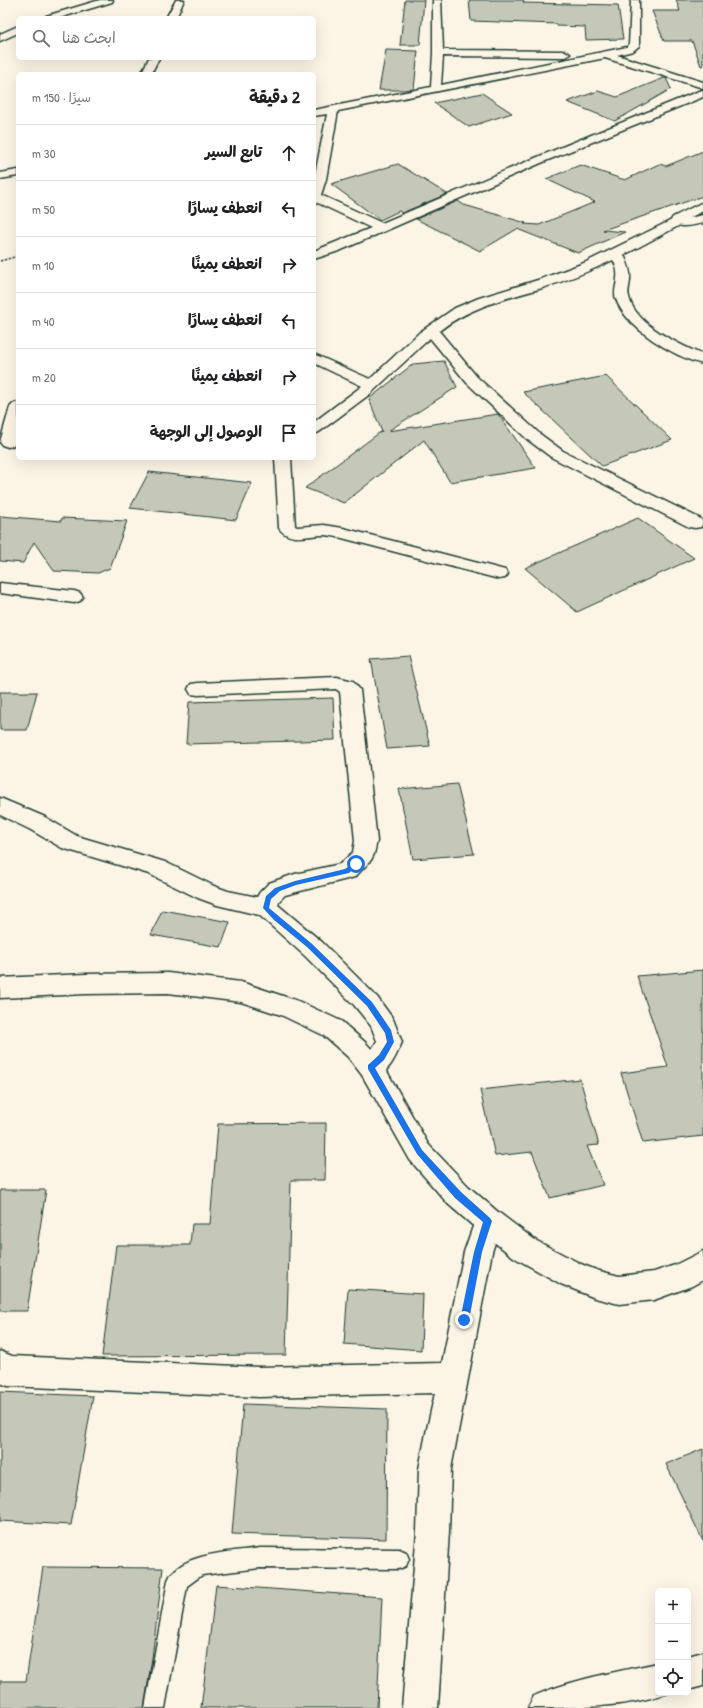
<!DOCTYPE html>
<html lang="ar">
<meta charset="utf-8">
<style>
:root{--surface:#fff;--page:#f6f6f6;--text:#202124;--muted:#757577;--line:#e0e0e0}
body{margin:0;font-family:"Patrick Hand","Playpen Sans Arabic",sans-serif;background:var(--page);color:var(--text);direction:rtl}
.controls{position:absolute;right:12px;bottom:12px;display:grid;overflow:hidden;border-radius:6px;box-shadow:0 4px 16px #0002}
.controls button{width:36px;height:36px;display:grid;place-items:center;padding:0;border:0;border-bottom:1px solid var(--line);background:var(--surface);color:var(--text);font:20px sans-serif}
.stop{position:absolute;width:12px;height:12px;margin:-9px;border:3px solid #1a73e8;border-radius:50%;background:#fff}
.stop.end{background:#1a73e8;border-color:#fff;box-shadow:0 1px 4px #0008}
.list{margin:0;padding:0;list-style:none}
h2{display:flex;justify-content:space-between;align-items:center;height:52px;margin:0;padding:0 16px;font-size:17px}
h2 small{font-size:13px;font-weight:400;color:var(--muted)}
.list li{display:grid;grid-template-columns:26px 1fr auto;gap:12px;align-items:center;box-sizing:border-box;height:56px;padding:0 16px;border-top:1px solid var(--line)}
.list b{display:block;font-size:15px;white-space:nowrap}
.list em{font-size:13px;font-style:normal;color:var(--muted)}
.icon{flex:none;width:22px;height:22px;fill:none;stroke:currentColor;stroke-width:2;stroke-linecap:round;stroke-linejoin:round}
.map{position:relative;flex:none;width:703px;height:1708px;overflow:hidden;direction:ltr}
.search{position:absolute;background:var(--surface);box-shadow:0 4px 16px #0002;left:16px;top:16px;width:300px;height:44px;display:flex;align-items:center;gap:10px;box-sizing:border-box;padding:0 14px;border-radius:6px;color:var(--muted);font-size:15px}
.panel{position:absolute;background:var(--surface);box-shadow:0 4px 16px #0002;left:16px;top:72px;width:300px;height:388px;border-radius:6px;direction:rtl}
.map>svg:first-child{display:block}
.building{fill:#c5c7b9;stroke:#1f3d34}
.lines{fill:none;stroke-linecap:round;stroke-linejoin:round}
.lane-casing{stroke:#1f3d34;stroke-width:3}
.street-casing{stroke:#1f3d34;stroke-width:3}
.secondary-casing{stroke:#1f3d34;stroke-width:3}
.path{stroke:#1f3d34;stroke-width:1.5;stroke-dasharray:2.5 1.5;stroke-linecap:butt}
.lane{fill:#fcf5e5;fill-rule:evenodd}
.street{fill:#fcf5e5;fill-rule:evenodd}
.secondary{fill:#fcf5e5;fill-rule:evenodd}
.route{fill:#1a73e8}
</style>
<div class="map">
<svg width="703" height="1708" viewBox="0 0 703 1708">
<rect width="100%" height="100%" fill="#fcf5e5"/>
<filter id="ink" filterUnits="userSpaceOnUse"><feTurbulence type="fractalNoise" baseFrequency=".025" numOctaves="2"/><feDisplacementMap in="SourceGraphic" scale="8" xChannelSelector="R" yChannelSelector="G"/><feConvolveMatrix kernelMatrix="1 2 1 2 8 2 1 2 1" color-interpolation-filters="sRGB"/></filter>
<g filter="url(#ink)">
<g class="building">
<path d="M405,0H424L420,45H400Z"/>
<path d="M469,0H523L524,3L618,5L623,39L586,40L585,27L557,26V24L471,21Z"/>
<path d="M676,0H703V66H701L692,41H664L652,11H680Z"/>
<path d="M386,50L418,51L414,89L406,90H379Z"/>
<path d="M664,78H666L671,89L615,121L567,102L598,91L617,97Z"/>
<path d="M482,93L512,113L469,127L434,103Z"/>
<path d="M703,151V196L603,230L625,232L578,253L517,229L480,251L416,219L458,201L464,205L526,223L524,224L539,225L595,202L546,179L580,165L625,180L659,164L666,166Z"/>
<path d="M398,164L447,194L402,213L399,211L380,220L331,184Z"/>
<path d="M444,361L457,387L388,431L498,414L536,468L450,482L424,440L344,503L305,488L379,433L382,432L369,399L413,364Z"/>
<path d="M606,376L672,440L602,466L523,392Z"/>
<path d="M149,472L252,483L236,520L130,508Z"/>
<path d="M0,516L61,521L62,518L127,521L110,568L98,573L54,571L34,542L23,563L0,561Z"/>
<path d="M638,518L694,558L577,612L525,568Z"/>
<path d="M408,656L430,746L387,749L371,659Z"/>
<path d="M0,692H37L27,730H0Z"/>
<path d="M333,698L335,740L186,744L189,702Z"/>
<path d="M457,784L474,854L413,859L399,789Z"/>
<path d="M162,910L230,922L221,947L151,935Z"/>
<path d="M703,970V1136L643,1143L621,1073L668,1067L637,976Z"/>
<path d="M580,1079L599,1145L587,1146L603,1185L550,1198L532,1152L495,1156L480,1090Z"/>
<path d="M326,1123L325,1180H291L286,1355L102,1356L116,1245H190L192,1224H210L218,1124Z"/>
<path d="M0,1190H46L27,1311H0Z"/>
<path d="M348,1289L423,1294L421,1350L344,1344Z"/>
<path d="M0,1392L93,1396L71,1525L0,1521Z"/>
<path d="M243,1404L387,1409L386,1539L232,1534Z"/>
<path d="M703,1449V1541L666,1464Z"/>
<path d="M43,1567L163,1568L152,1658L144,1708H0V1681H26Z"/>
<path d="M216,1585L382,1597L377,1708H201Z"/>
</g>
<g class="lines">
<defs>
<path id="lane" d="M260,1548L399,1549L406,1552L409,1559L406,1566L399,1569L260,1568L202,1575L187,1586L165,1708H145L168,1580C180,1552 234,1552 260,1548Z"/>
<g id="street">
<path d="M100,0H113L112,2L59,18H44L46,16Z"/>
<path d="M176,0H184L176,18H166Z"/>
<path d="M433,0H441L443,50L565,51L570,54L565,57L443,56L441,85L627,47L629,45L631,0H639V46L633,51L617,55L703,82V88L605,58L338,111L326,179L321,195L382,223L540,156L699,91L703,90V97L548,160L339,251L314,259V251L371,228L318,203L314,204V180L327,114L314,116V110L431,87L433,53Z"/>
<path d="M18,26V33L0,41V34Z"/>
<path d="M149,58H159L151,74H141Z"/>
<path d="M18,170V176L0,179V173Z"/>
<path d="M678,217L682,218L684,221L682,224L624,255C627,262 631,270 630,279C630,285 627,291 629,297C635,325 679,344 703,355V364C674,357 626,328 616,299C613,292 617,285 617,278C618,272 616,265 613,260C590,271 565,281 539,289C504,299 468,308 439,331L477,377L540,434L563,451L701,519L703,522L701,527L695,528L689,527L551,457L528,440L467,383L430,338L370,394L319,432L314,434V422L362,386L314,363V354L370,379L420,332L455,308L479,298L541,279L584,263Z"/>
<path d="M18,402C18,416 21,434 14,445L8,447L2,445L0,442L10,407L13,404Z"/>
<path d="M275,458H291L295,526L297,527L324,525L343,528L505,570L508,574L505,578L499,579L342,538C336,537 330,535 323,535C309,535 289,543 279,528Z"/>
<path d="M0,583L74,591L80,593L83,597L80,601L74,603L0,593Z"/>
<path d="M337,677L353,681L360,690L377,841L374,854L371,860L355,877L285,895L279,901L278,905L322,942L377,997L393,1019L402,1042C397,1054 388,1077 371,1078C369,1078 365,1076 362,1075L358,1067C363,1057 372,1051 377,1041L371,1026L354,1005L305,956L259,915L217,905L198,898L149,874L62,848L29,829L0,815V798L45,817L77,836L165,862L214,886L228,891L257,897L260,892L269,883L295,874L340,864L353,852L355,841L340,692L336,689L198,695L191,694L188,689L191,684L198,683Z"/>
<path d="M488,1208L498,1212L502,1221L492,1252L451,1469L449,1531L438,1708H402L417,1531L419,1469L426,1433L435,1393L259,1397L8,1386L0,1383V1351L12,1356L259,1367L442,1363L464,1252L478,1212Z"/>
<path d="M703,1652V1686L688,1690V1656Z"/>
<path d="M658,1663V1693H668C623,1708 576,1708 528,1708L534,1696C573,1679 616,1672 658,1663Z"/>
</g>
<g id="secondary">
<path d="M703,202V211L689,218L703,215V223C693,225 678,230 671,220L673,217Z"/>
<path d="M168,973L241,982L298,1001L341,1021L366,1043L380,1059L428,1144L468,1186L498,1212L535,1240L581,1264L596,1270L619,1276L654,1272L675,1265L703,1251V1280L692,1286L654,1300L619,1304L595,1298L561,1284L515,1258L478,1230L448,1204L410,1160L362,1075L348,1057L323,1035L281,1015L241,1002L168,993L86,994L0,998V978L86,974Z"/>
</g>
</defs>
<use href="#lane" class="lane-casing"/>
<use href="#street" class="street-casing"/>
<use href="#secondary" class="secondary-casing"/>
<path class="path" d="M0,261L18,256"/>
<use href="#lane" class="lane"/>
<use href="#street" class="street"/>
<use href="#secondary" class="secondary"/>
</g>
</g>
<path class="route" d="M356,861L358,862V865L349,873L296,885L280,891L271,899L269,908L311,943L372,1002L391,1030L394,1042L384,1060L375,1068L422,1150L461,1192L490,1218L492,1221L482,1252L469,1320L467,1323L464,1324L461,1323L460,1320L474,1252L483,1222L455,1198L417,1154L368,1069V1065L379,1055L387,1042L385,1033L367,1006L307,947L274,920L263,908L266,896L275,888L295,881L345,869Z"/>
</svg>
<div class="controls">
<button>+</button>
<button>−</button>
<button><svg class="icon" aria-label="locate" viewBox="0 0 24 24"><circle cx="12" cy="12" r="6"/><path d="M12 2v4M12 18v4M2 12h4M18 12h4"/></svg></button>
</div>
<div class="stop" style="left:356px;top:864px"></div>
<div class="stop end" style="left:464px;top:1320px"></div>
<div class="search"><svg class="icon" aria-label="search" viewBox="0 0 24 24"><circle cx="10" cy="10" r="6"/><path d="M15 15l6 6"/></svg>ابحث هنا</div>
<section class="panel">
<h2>2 دقيقة<small>سيرًا · 150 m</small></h2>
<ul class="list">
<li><svg class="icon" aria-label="ahead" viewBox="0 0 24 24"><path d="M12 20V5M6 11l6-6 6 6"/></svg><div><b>تابع السير</b></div><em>30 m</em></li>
<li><svg class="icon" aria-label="left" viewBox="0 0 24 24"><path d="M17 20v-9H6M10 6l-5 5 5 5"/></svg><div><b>انعطف يسارًا</b></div><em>50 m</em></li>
<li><svg class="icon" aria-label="right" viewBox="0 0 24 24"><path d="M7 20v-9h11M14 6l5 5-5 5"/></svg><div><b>انعطف يمينًا</b></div><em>10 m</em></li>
<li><svg class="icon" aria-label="left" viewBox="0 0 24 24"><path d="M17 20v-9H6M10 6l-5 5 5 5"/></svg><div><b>انعطف يسارًا</b></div><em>40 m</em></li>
<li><svg class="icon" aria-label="right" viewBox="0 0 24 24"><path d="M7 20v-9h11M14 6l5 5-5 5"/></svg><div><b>انعطف يمينًا</b></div><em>20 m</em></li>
<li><svg class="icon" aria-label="arrive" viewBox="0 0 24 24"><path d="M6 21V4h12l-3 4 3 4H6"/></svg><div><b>الوصول إلى الوجهة</b></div></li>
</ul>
</section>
</div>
